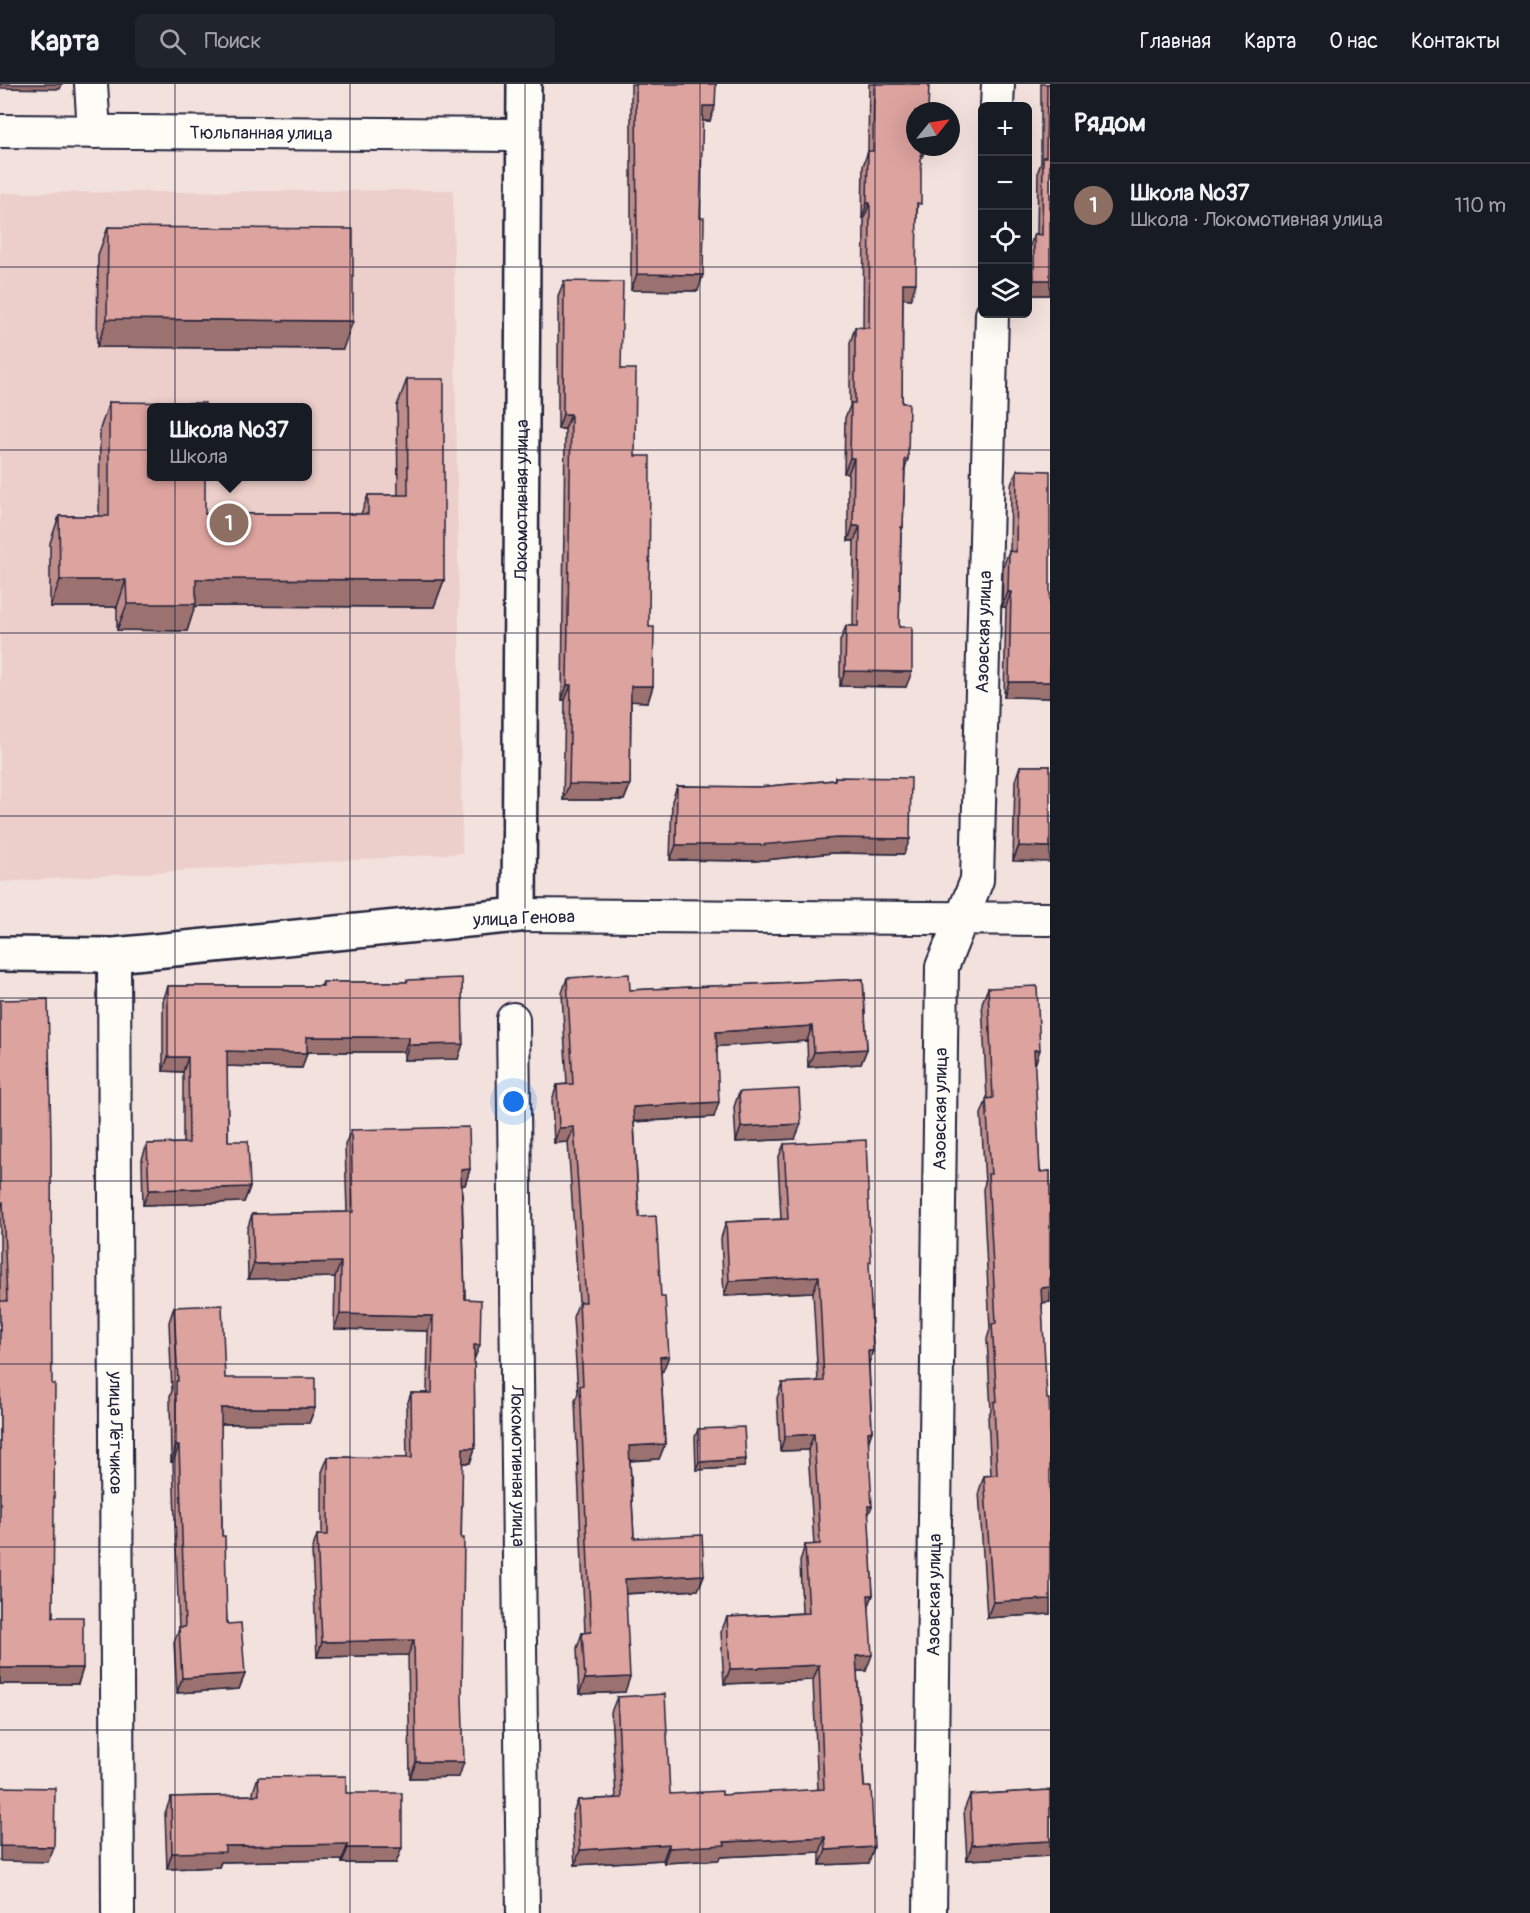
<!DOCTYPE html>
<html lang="ru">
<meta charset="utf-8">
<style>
:root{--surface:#171b24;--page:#20242c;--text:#f1f3f6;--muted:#9ea1a6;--line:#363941;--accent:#1f6fb2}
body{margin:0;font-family:Pangolin,sans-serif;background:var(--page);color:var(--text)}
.controls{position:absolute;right:18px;top:18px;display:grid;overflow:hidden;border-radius:9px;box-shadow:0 6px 24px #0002}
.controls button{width:54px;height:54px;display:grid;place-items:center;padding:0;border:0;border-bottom:2px solid var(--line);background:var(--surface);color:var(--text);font:30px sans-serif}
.compass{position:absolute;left:906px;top:18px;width:54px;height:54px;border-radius:50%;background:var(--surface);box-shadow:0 6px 24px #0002;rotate:60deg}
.you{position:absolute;left:514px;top:1018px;width:21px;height:21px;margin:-15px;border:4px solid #fff;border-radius:50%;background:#1a73e8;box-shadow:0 0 0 9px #1a73e833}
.badge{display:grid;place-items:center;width:39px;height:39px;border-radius:50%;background:var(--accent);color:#fff;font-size:20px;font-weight:700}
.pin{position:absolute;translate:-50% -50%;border:3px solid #fff;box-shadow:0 2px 6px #0006}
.popup{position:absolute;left:147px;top:319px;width:165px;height:78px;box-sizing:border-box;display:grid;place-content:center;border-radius:9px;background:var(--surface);filter:drop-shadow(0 2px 4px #0005);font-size:20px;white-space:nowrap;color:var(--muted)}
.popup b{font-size:22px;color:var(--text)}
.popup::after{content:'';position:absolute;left:50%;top:100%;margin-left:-12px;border:12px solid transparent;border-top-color:var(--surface)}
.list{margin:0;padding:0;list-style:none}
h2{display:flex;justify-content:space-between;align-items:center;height:78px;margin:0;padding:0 24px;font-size:26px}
h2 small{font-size:20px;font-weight:400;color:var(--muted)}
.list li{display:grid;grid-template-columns:39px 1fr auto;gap:18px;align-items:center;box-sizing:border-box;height:84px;padding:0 24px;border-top:2px solid var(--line)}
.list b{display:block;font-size:22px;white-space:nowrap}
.list p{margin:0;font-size:20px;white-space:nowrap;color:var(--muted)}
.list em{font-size:20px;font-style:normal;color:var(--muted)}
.icon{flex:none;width:33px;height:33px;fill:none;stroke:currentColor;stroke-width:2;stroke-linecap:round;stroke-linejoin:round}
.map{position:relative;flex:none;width:1050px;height:1829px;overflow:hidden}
header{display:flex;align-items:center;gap:36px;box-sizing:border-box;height:84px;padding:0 30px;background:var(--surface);border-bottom:2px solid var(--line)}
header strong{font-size:28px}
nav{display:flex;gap:33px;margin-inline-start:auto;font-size:21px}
.search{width:420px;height:54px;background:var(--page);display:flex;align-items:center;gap:15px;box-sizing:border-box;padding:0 21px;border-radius:9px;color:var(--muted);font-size:22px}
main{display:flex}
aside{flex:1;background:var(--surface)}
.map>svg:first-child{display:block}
.built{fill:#ecceca;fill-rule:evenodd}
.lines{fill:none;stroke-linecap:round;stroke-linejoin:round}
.street-casing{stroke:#22223b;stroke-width:36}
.secondary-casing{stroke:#22223b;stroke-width:38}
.street{stroke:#fdfcf7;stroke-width:32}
.secondary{stroke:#fdfcf7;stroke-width:33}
.wall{fill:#be8c89;stroke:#22223b;stroke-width:1.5}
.shaded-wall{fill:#9b726f;stroke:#22223b;stroke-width:1.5}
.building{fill:#dda39f;stroke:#22223b;stroke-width:1.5}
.grid{fill:none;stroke:#22223b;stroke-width:1.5;stroke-opacity:0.55}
.labels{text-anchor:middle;stroke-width:5;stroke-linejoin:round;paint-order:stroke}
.street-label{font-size:18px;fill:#22223b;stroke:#fdfcf7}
</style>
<header>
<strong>Карта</strong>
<div class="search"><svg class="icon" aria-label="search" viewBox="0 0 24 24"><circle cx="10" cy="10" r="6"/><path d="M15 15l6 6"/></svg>Поиск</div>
<nav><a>Главная</a><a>Карта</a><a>О нас</a><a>Контакты</a></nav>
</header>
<main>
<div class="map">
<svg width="1050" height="1829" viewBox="0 0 1050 1829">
<rect width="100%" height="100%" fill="#f3e1dd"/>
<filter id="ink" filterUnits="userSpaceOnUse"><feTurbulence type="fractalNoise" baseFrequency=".0167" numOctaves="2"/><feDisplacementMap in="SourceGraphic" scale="12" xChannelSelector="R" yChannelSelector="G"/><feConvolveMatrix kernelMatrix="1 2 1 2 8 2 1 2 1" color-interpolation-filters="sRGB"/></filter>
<g filter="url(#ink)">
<path class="built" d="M453,106L462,769L0,798V109ZM151,324H307V392H151Z"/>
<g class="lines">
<defs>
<g id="street">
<path d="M91,0L94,48"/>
<path d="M997,22L998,0"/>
<path id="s1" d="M0,47L523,51"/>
<path d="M519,831L1050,835"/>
<path id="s2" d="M114,871L118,1829"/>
<path id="s3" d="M513,935L523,1829"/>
<path id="s4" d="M930,1829L942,883L977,796L992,230"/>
</g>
<g id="secondary">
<path id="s5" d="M0,870L114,871L519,831L524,0"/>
</g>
</defs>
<use href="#street" class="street-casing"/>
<use href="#secondary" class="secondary-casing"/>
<use href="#street" class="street"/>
<use href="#secondary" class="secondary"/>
</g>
<g class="wall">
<path d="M631,0H716L710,37H702L698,207L631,206Z"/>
<path d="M869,0H929L915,63H926L922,73H921L911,215L903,214L902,319L908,375L905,385L903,443L901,449L899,543L906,603L840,602V557L846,542H853L854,457H848V390L844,389L845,334L850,322V259L855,243L863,244L864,134H862L863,82L868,67Z"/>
<path d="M1041,0H1050V211H1028L1029,165L1034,150H1037L1038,87L1041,79Z"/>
<path d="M108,143L343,265L97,263L98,171Z"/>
<path d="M564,197L621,285L635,372L653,602L648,618L631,617L630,701L624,716H563L565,616H562L565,345H558V212Z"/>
<path d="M407,295L444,496L434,523L195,522L187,547L117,546V523H50V459L59,432H99L100,345L109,318L205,430H361L368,411H398L397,322Z"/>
<path d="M1017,386L1050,614L1004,613L1006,523H1002L1003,483L1009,467L1010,468L1011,401Z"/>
<path d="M1020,682H1050L1013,777L1015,697Z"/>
<path d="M835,693L904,770L832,769L755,777L670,776L672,717L677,702L759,703L834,696Z"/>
<path d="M567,894L630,906L863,895L867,965L861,980L808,983L807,957L717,962L714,1033L634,1038L639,1133L663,1287L661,1288L665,1360L659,1375L630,1377L634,1454L704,1491L698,1506L625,1510V1608L579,1610L577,1564L582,1549H585L575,1317L578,1309L573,1233L579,1218L568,1058L554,1059L552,1016L557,1001L567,1000L562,909Z"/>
<path d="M407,896L458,975L404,976V968H307L302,984L227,982L228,1057L250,1103L244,1118L143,1121L142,1075L147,1060L183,1059V988L163,987V917L168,902H321L323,898H407Z"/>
<path d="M988,904L1034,981L1040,1088L1050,1087V1218L1042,1219L1050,1530L987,1534L979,1407L984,1392L991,1391L988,1333L991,1326L987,1255L990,1245L983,1105L985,1099L981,1030L987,1015L982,919Z"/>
<path d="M0,916L53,1533L83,1584L78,1600H0Z"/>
<path d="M739,1008L795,1055L736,1058L734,1023Z"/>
<path d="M351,1046L470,1085L465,1101H462L465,1215L474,1276L475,1364L470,1379H462L459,1693L410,1694L408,1571L317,1573L312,1466L317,1451H322V1388L328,1373L407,1374L406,1324L411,1309H427L428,1247L334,1245L335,1193L248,1195L247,1146L252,1130L347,1128L345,1061Z"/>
<path d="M784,1060L869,1184L873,1267L869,1279L872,1347L868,1358V1432L873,1511L869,1521L866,1587H857L869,1779L820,1781V1768L720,1773L719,1776L664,1779L663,1776L575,1781L572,1731L578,1716L616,1714L611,1628L617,1613L670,1710L722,1711L818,1706L813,1596L724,1600L721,1548L727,1533L802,1529L800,1477L805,1461H814L808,1366L780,1367L777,1314L782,1299L818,1297L813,1208L724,1212L721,1154L726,1138L781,1135L778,1075Z"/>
<path d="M174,1223L225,1294L315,1324L309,1339L221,1340L222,1452L227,1540L245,1590L239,1605L177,1609L174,1558L179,1545L173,1378H171L170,1312L172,1307L169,1238Z"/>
<path d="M698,1345L746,1375L744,1383L696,1386L695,1353Z"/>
<path d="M258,1693L346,1709L396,1779H342V1776L221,1778L219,1783L167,1785L165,1729L171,1713L253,1711V1708Z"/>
<path d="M1050,1706V1772L967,1776L964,1726L970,1711Z"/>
</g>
<g class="shaded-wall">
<path d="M0,0H62L60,5L0,4Z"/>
<path d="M703,22H715L710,37H697Z"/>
<path d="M920,63H926L922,73H916Z"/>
<path d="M867,119H870L864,134H862Z"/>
<path d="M637,190L703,191L698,207L631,206Z"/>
<path d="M1034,196H1050V211H1028Z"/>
<path d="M903,199H916L911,215L898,214Z"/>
<path d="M107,235L353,237L343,265L97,263Z"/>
<path d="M563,330H571L565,345H558Z"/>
<path d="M850,374H854L848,390L844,389Z"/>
<path d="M853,442H860L854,457H848Z"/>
<path d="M196,495L444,496L434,523L195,522L187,547L117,546L127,520Z"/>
<path d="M60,496H126L117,523H50Z"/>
<path d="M1008,508H1011L1006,523H1002Z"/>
<path d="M845,587L912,588L906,603L840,602Z"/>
<path d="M1009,598H1050V614L1004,613Z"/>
<path d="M567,601H571L565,616H562Z"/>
<path d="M631,602H653L648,618L625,617Z"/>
<path d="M569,700L630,701L624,716H563Z"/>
<path d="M837,754L910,755L904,770L832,769L755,777L670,776L676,761Z"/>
<path d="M1019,762L1050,763V778L1013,777Z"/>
<path d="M812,942L807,957L710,963L716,948Z"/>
<path d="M307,953H409L404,968H302Z"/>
<path d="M463,960L458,975L404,976L409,961Z"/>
<path d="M867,965L861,980L808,983L814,968Z"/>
<path d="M1034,966H1040L1035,981Z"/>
<path d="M227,967L307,969L302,984L222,982Z"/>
<path d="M168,973H188L183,988L163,987Z"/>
<path d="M719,1018L714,1033L627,1038L633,1023Z"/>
<path d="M801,1040L795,1055L736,1058L741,1043Z"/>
<path d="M574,1043L568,1058L554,1059L559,1044Z"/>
<path d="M470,1085L465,1101H456L461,1086Z"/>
<path d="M250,1103L244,1118L143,1121L149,1106Z"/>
<path d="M0,1118H3L0,1127Z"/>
<path d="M341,1178L335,1193L248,1195L254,1180Z"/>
<path d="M819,1192L813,1208L724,1212L729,1197Z"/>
<path d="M1050,1203V1218L1036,1219L1041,1204Z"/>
<path d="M340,1230L433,1232L428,1247L334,1245Z"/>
<path d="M474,1261H480L474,1276Z"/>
<path d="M868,1267H873L868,1282Z"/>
<path d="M669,1272L663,1287L654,1288L660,1273Z"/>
<path d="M221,1324H315L309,1339L216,1340Z"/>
<path d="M872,1347L867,1363L868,1348Z"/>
<path d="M814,1350L808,1366L780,1367L785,1352Z"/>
<path d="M665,1360L659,1375L623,1377L629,1362Z"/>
<path d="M176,1362H179L173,1378H171Z"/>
<path d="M463,1364H475L470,1379H457Z"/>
<path d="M746,1375L744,1383L696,1386L699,1378Z"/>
<path d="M868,1422H872L866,1437Z"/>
<path d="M704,1491L698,1506L619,1510L625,1495Z"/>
<path d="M868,1511H873L867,1526Z"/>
<path d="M1050,1515V1530L987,1534L993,1518Z"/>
<path d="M414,1556L408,1571L317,1573L322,1558Z"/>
<path d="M872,1571L866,1587H851L856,1572Z"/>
<path d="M819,1581L813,1596L724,1600L730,1585Z"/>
<path d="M0,1584H83L78,1600H0Z"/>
<path d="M245,1590L239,1605L177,1609L182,1594Z"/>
<path d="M630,1593L625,1608L579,1610L585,1595Z"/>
<path d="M416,1678H464L459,1693L410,1694Z"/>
<path d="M825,1753L820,1768L720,1773L719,1776L664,1779L669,1764L724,1758Z"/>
<path d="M1050,1757V1772L967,1776L972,1761Z"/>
<path d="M348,1760L342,1776L221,1778L219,1783L167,1785L172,1769L225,1762Z"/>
<path d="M669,1760L663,1776L575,1781L580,1766Z"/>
<path d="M0,1762L54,1763L48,1778L0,1777Z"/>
<path d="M874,1763L869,1779L820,1781L826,1766Z"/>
<path d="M348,1764H402L396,1779H342Z"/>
</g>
<g class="building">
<path d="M636,0H716L715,22H703L700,134H704L703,191L637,190Z"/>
<path d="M874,0H929L928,27H915V63H921V120L917,119L916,199H903L902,319H909L908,375H905L903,443H901L899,543H912V588L845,587L846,542H858L860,442H853L854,374H850L851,319H855V243L869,244L870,119H867L868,67H873Z"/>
<path d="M1047,0H1050V196H1034V150L1042,151L1043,73H1046Z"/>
<path d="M108,143L353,145V237L107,235Z"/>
<path d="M564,197L623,198L621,285H636L635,372H650L649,543H654L653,602H631L630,701L569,700L571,601H567L571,330H563Z"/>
<path d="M407,295H444V496L196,495V520H127L126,496H60L59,432H109V318L205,319V324H151V393H205V430H368V411H408Z"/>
<path d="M1017,386L1050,387V598H1009L1011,508H1008L1009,467L1016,468Z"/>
<path d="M1020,682H1050V763L1019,762Z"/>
<path d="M835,693L911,694L910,755L837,754L760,761H676L677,702L759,703L835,696Z"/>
<path d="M629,890L630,906L863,895L867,965L814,968L812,942L716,948L719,1018L633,1023L639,1133L656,1132L661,1213H665L669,1272L660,1273L665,1360L629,1362L634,1454L702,1451L704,1491L625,1495L630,1593L585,1595L582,1549L591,1548L580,1302L583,1301L579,1218H586L574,1043L559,1044L557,1001L573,1000L567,894Z"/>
<path d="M462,894L463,960L409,961V953H307V969L227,967L228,1057H248L250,1103L149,1106L147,1060L189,1059L188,973H168V902H323V898H407V896Z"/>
<path d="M1037,902L1040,966H1034L1040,1088L1050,1087V1203L1041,1204L1047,1315H1049L1050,1336V1515L993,1518L984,1392L997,1391L994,1318L997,1317L992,1240L996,1239L988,1090H991L986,1015L993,1014L988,904Z"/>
<path d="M48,915L51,1055L52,1300H55L53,1533H83V1584H0V1217H7L3,1118H0V916Z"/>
<path d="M799,1005L801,1040L741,1043L739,1008Z"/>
<path d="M469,1043L470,1085L461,1086L465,1215L481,1216L480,1261H474L475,1364H463L461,1454H464L462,1612L464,1678H416L414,1556L322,1558L317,1451H328V1373L412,1374L411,1309H432L433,1232L340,1230L341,1178L254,1180L252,1130L353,1128L351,1046Z"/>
<path d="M866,1056L871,1178H869L873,1267H868L872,1347L868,1348L872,1422H868L873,1511H868L872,1571L856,1572L864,1703H871L874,1763L826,1766L825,1753L724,1758L725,1761L669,1764V1760L580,1766L578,1716L622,1714L617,1613L665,1610L670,1710L722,1707V1711L824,1705L819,1581L730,1585L727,1533L809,1529L805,1461L820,1460L814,1350L785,1352L782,1299L824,1297L819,1192L729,1197L726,1138L788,1135L784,1060Z"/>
<path d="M222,1221L225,1294H315V1324H221L222,1452H225L227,1540L241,1539L245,1590L182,1594L179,1543H185L179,1362H176V1297H178L174,1223Z"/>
<path d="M744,1343L746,1375L699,1378L698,1345Z"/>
<path d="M346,1692V1709H402V1764H348V1760L225,1762V1768L172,1769L171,1713L259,1711L258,1693Z"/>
<path d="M0,1703L55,1704L54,1763L0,1762Z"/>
<path d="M1050,1706V1757L972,1761L970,1711Z"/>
</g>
</g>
<path class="grid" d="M175,0V1829M350,0V1829M525,0V1829M700,0V1829M875,0V1829M0,183H982M1028,183H1050M0,366H1050M0,549H1050M0,732H1050M0,914H1050M0,1097H1050M0,1280H1050M0,1463H1050M0,1646H1050"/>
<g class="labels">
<g class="street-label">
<text dy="6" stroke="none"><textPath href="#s1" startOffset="261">Тюльпанная улица</textPath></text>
<text dy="6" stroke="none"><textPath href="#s5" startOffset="936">Локомотивная улица</textPath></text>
<text dy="6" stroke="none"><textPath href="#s4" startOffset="1288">Азовская улица</textPath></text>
<text transform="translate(524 834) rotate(-2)" y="6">улица Генова</text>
<text dy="6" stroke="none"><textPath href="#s4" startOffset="804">Азовская улица</textPath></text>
<text dy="6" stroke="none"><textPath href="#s2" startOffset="478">улица Лётчиков</textPath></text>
<text dy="6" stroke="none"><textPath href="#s3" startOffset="447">Локомотивная улица</textPath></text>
<text dy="6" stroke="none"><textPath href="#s4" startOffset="318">Азовская улица</textPath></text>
</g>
</g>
</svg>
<div class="controls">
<button>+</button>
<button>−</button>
<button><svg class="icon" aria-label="locate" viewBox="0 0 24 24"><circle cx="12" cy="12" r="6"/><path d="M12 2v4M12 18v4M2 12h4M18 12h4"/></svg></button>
<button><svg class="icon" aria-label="layers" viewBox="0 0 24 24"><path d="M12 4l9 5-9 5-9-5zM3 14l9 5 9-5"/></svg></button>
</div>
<svg class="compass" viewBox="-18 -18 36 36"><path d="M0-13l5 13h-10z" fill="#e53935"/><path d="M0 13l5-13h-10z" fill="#9ea1a6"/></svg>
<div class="you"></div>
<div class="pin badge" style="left:229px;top:439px;background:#8d6e63">1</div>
<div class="popup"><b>Школа №37</b>Школа</div>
</div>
<aside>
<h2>Рядом<small></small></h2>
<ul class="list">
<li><span class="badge" style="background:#8d6e63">1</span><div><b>Школа №37</b><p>Школа · Локомотивная улица</p></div><em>110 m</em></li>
</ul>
</aside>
</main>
